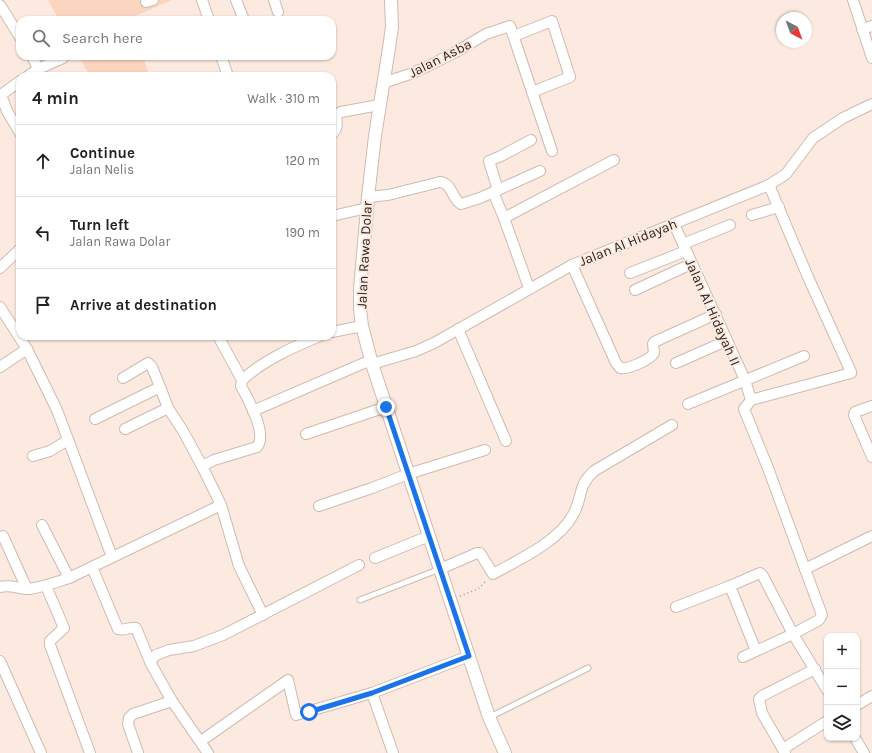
<!DOCTYPE html>
<meta charset="utf-8">
<style>
:root{--surface:#fff;--page:#f6f6f6;--text:#202124;--muted:#757577;--line:#e0e0e0}
body{margin:0;font-family:Karla,sans-serif;background:var(--page);color:var(--text)}
.controls{position:absolute;right:12px;bottom:12px;display:grid;overflow:hidden;border-radius:8px;box-shadow:0 1px 3px #0004}
.controls button{width:36px;height:36px;display:grid;place-items:center;padding:0;border:0;border-bottom:1px solid var(--line);background:var(--surface);color:var(--text);font:20px sans-serif}
.compass{position:absolute;left:776px;top:12px;width:36px;height:36px;border-radius:50%;background:var(--surface);box-shadow:0 1px 3px #0004;rotate:139deg}
.stop{position:absolute;width:12px;height:12px;margin:-9px;border:3px solid #1a73e8;border-radius:50%;background:#fff}
.stop.end{background:#1a73e8;border-color:#fff;box-shadow:0 1px 4px #0008}
.list{margin:0;padding:0;list-style:none}
h2{display:flex;justify-content:space-between;align-items:center;height:52px;margin:0;padding:0 16px;font-size:17px}
h2 small{font-size:13px;font-weight:400;color:var(--muted)}
.list li{display:grid;grid-template-columns:26px 1fr auto;gap:12px;align-items:center;box-sizing:border-box;height:72px;padding:0 16px;border-top:1px solid var(--line)}
.list b{display:block;font-size:15px;white-space:nowrap}
.list p{margin:0;font-size:13px;white-space:nowrap;color:var(--muted)}
.list em{font-size:13px;font-style:normal;color:var(--muted)}
.icon{flex:none;width:22px;height:22px;fill:none;stroke:currentColor;stroke-width:2;stroke-linecap:round;stroke-linejoin:round}
.map{position:relative;flex:none;width:872px;height:753px;overflow:hidden}
.search{position:absolute;background:var(--surface);box-shadow:0 1px 3px #0004;left:16px;top:16px;width:320px;height:44px;display:flex;align-items:center;gap:10px;box-sizing:border-box;padding:0 14px;border-radius:12px;color:var(--muted);font-size:15px}
.panel{position:absolute;background:var(--surface);box-shadow:0 1px 3px #0004;left:16px;top:72px;width:320px;height:268px;border-radius:12px}
.map>svg:first-child{display:block}
.green{fill:#fcd5c0}
.lines{fill:none;stroke-linecap:round;stroke-linejoin:round}
.service-casing{stroke:#cdbbb1;stroke-width:7}
.minor-casing{stroke:#cdbbb1;stroke-width:12}
.tertiary-casing{stroke:#cdbbb1;stroke-width:14}
.path{stroke:#a89a93;stroke-width:1.5;stroke-dasharray:1 3;stroke-linecap:butt}
.service{stroke:#fff;stroke-width:5}
.minor{stroke:#fff;stroke-width:10}
.tertiary{stroke:#fff;stroke-width:12}
.route{stroke:#1a73e8;stroke-width:5}
.labels{text-anchor:middle;stroke-width:4;stroke-linejoin:round;paint-order:stroke}
.street-label{font-size:14px;fill:#2c2622;stroke:#fce9df}
</style>
<div class="map">
<svg width="872" height="753" viewBox="0 0 872 753">
<rect width="100%" height="100%" fill="#fce9df"/>
<g class="green">
<path d="M48,0H172L131,18L132,20H59Z"/>
<path d="M79,56H143L149,76H90Z"/>
</g>
<g class="lines">
<defs>
<g id="service">
<path d="M360,600L440,569"/>
<path d="M490,717L588,668"/>
</g>
<g id="minor">
<path d="M202,0L209,20"/>
<path d="M236,0L244,20"/>
<path d="M274,0L278,12"/>
<path d="M853,0L872,58"/>
<path d="M146,2L153,0"/>
<path d="M0,5L20,37"/>
<path d="M862,29L872,26"/>
<path d="M514,36L552,21L570,77L532,92"/>
<path d="M32,56L38,69"/>
<path d="M221,56L228,76"/>
<path d="M28,76L38,69L63,58"/>
<path d="M20,81L1,95L7,111L20,133"/>
<path d="M383,83L413,73L428,66L454,53L486,34L510,26L552,151"/>
<path d="M332,134C338,129 337,123 336,115L341,112L379,105"/>
<path d="M769,185L808,277L851,372V373L751,400L744,409L768,468L805,569L872,536"/>
<path d="M498,190L489,161L501,156L531,140"/>
<path d="M493,192L504,218L529,288"/>
<path d="M368,197L388,195L440,182C452,183 452,199 461,204L480,198L540,171"/>
<path d="M752,215L779,207"/>
<path d="M332,216L367,208"/>
<path d="M504,218L614,160"/>
<path d="M674,224L745,380L751,400"/>
<path d="M683,244L730,225"/>
<path d="M572,265L616,363L620,368C627,370 650,360 654,353L653,344L654,342L716,314"/>
<path d="M0,268L20,249"/>
<path d="M630,273L686,251"/>
<path d="M635,290L691,264"/>
<path d="M0,307L27,349L0,367"/>
<path d="M458,329L506,441"/>
<path d="M332,332L362,326"/>
<path d="M218,336L242,380"/>
<path d="M27,349L57,410L112,557"/>
<path d="M676,363L726,341"/>
<path d="M372,364L416,351L434,343L572,265L769,185L786,174L813,138L843,118L872,104"/>
<path d="M123,378L148,363L152,367L160,387"/>
<path d="M688,404L804,356"/>
<path d="M872,406L855,412L854,415L872,457"/>
<path d="M253,411L371,360"/>
<path d="M95,419L160,387L168,408L183,431L202,466"/>
<path d="M125,429L168,408"/>
<path d="M306,434L386,407"/>
<path d="M33,456L50,451L68,440"/>
<path d="M319,506L372,488L408,474L485,450"/>
<path d="M42,525L69,578"/>
<path d="M3,536L27,589"/>
<path d="M375,558L429,536"/>
<path d="M92,567L118,629C124,631 129,627 136,628L151,664L172,701L208,753"/>
<path d="M440,569L477,553H480L493,574C520,559 558,542 573,515C583,498 577,486 594,471L672,425"/>
<path d="M805,569L822,615L819,620L793,634L827,690"/>
<path d="M46,586L64,628L50,641V645L90,753"/>
<path d="M0,587C10,584 19,589 29,589C43,587 56,582 69,578L221,505"/>
<path d="M676,607L730,586"/>
<path d="M263,615L239,566L221,505L202,466L214,460L257,447C268,434 248,399 241,386L242,380C264,360 293,347 320,336"/>
<path d="M743,657L793,634L763,576L760,573L730,586L756,651"/>
<path d="M0,661L41,753"/>
<path d="M150,662L156,655L169,650L194,646L223,635L359,565"/>
<path d="M372,693L393,753"/>
<path d="M857,705L872,696"/>
<path d="M855,738L864,753"/>
<path d="M201,741L288,680L296,715L372,693L469,656"/>
<path d="M783,749L827,721"/>
<path d="M138,753L128,724L129,718L133,714L172,701"/>
<path d="M785,753L762,713L759,699L762,696L815,669"/>
</g>
<path id="tertiary" d="M391,0L392,27L389,48L375,136L368,197L360,289V309L362,326L372,364L489,717L505,753"/>
</defs>
<use href="#service" class="service-casing"/>
<use href="#minor" class="minor-casing"/>
<use href="#tertiary" class="tertiary-casing"/>
<path class="path" d="M460,596L478,589L487,580"/>
<use href="#service" class="service"/>
<use href="#minor" class="minor"/>
<use href="#tertiary" class="tertiary"/>
</g>
<g class="lines">
<path class="route" d="M309,712L372,693L469,656L386,407"/>
</g>
<g class="labels">
<g class="street-label">
<text transform="translate(440 58) rotate(-27)" y="5">Jalan Asba</text>
<text transform="translate(628 242) rotate(-22)" y="5">Jalan Al Hidayah</text>
<text transform="translate(364 255) rotate(-87)" y="5">Jalan Rawa Dolar</text>
<text transform="translate(713 312) rotate(66)" y="5">Jalan Al Hidayah II</text>
</g>
</g>
</svg>
<div class="controls">
<button>+</button>
<button>−</button>
<button><svg class="icon" aria-label="layers" viewBox="0 0 24 24"><path d="M12 4l9 5-9 5-9-5zM3 14l9 5 9-5"/></svg></button>
</div>
<svg class="compass" viewBox="-18 -18 36 36"><path d="M0-13l5 13h-10z" fill="#e53935"/><path d="M0 13l5-13h-10z" fill="#757577"/></svg>
<div class="stop" style="left:309px;top:712px"></div>
<div class="stop end" style="left:386px;top:407px"></div>
<div class="search"><svg class="icon" aria-label="search" viewBox="0 0 24 24"><circle cx="10" cy="10" r="6"/><path d="M15 15l6 6"/></svg>Search here</div>
<section class="panel">
<h2>4 min<small>Walk · 310 m</small></h2>
<ul class="list">
<li><svg class="icon" aria-label="ahead" viewBox="0 0 24 24"><path d="M12 20V5M6 11l6-6 6 6"/></svg><div><b>Continue</b><p>Jalan Nelis</p></div><em>120 m</em></li>
<li><svg class="icon" aria-label="left" viewBox="0 0 24 24"><path d="M17 20v-9H6M10 6l-5 5 5 5"/></svg><div><b>Turn left</b><p>Jalan Rawa Dolar</p></div><em>190 m</em></li>
<li><svg class="icon" aria-label="arrive" viewBox="0 0 24 24"><path d="M6 21V4h12l-3 4 3 4H6"/></svg><div><b>Arrive at destination</b></div></li>
</ul>
</section>
</div>
